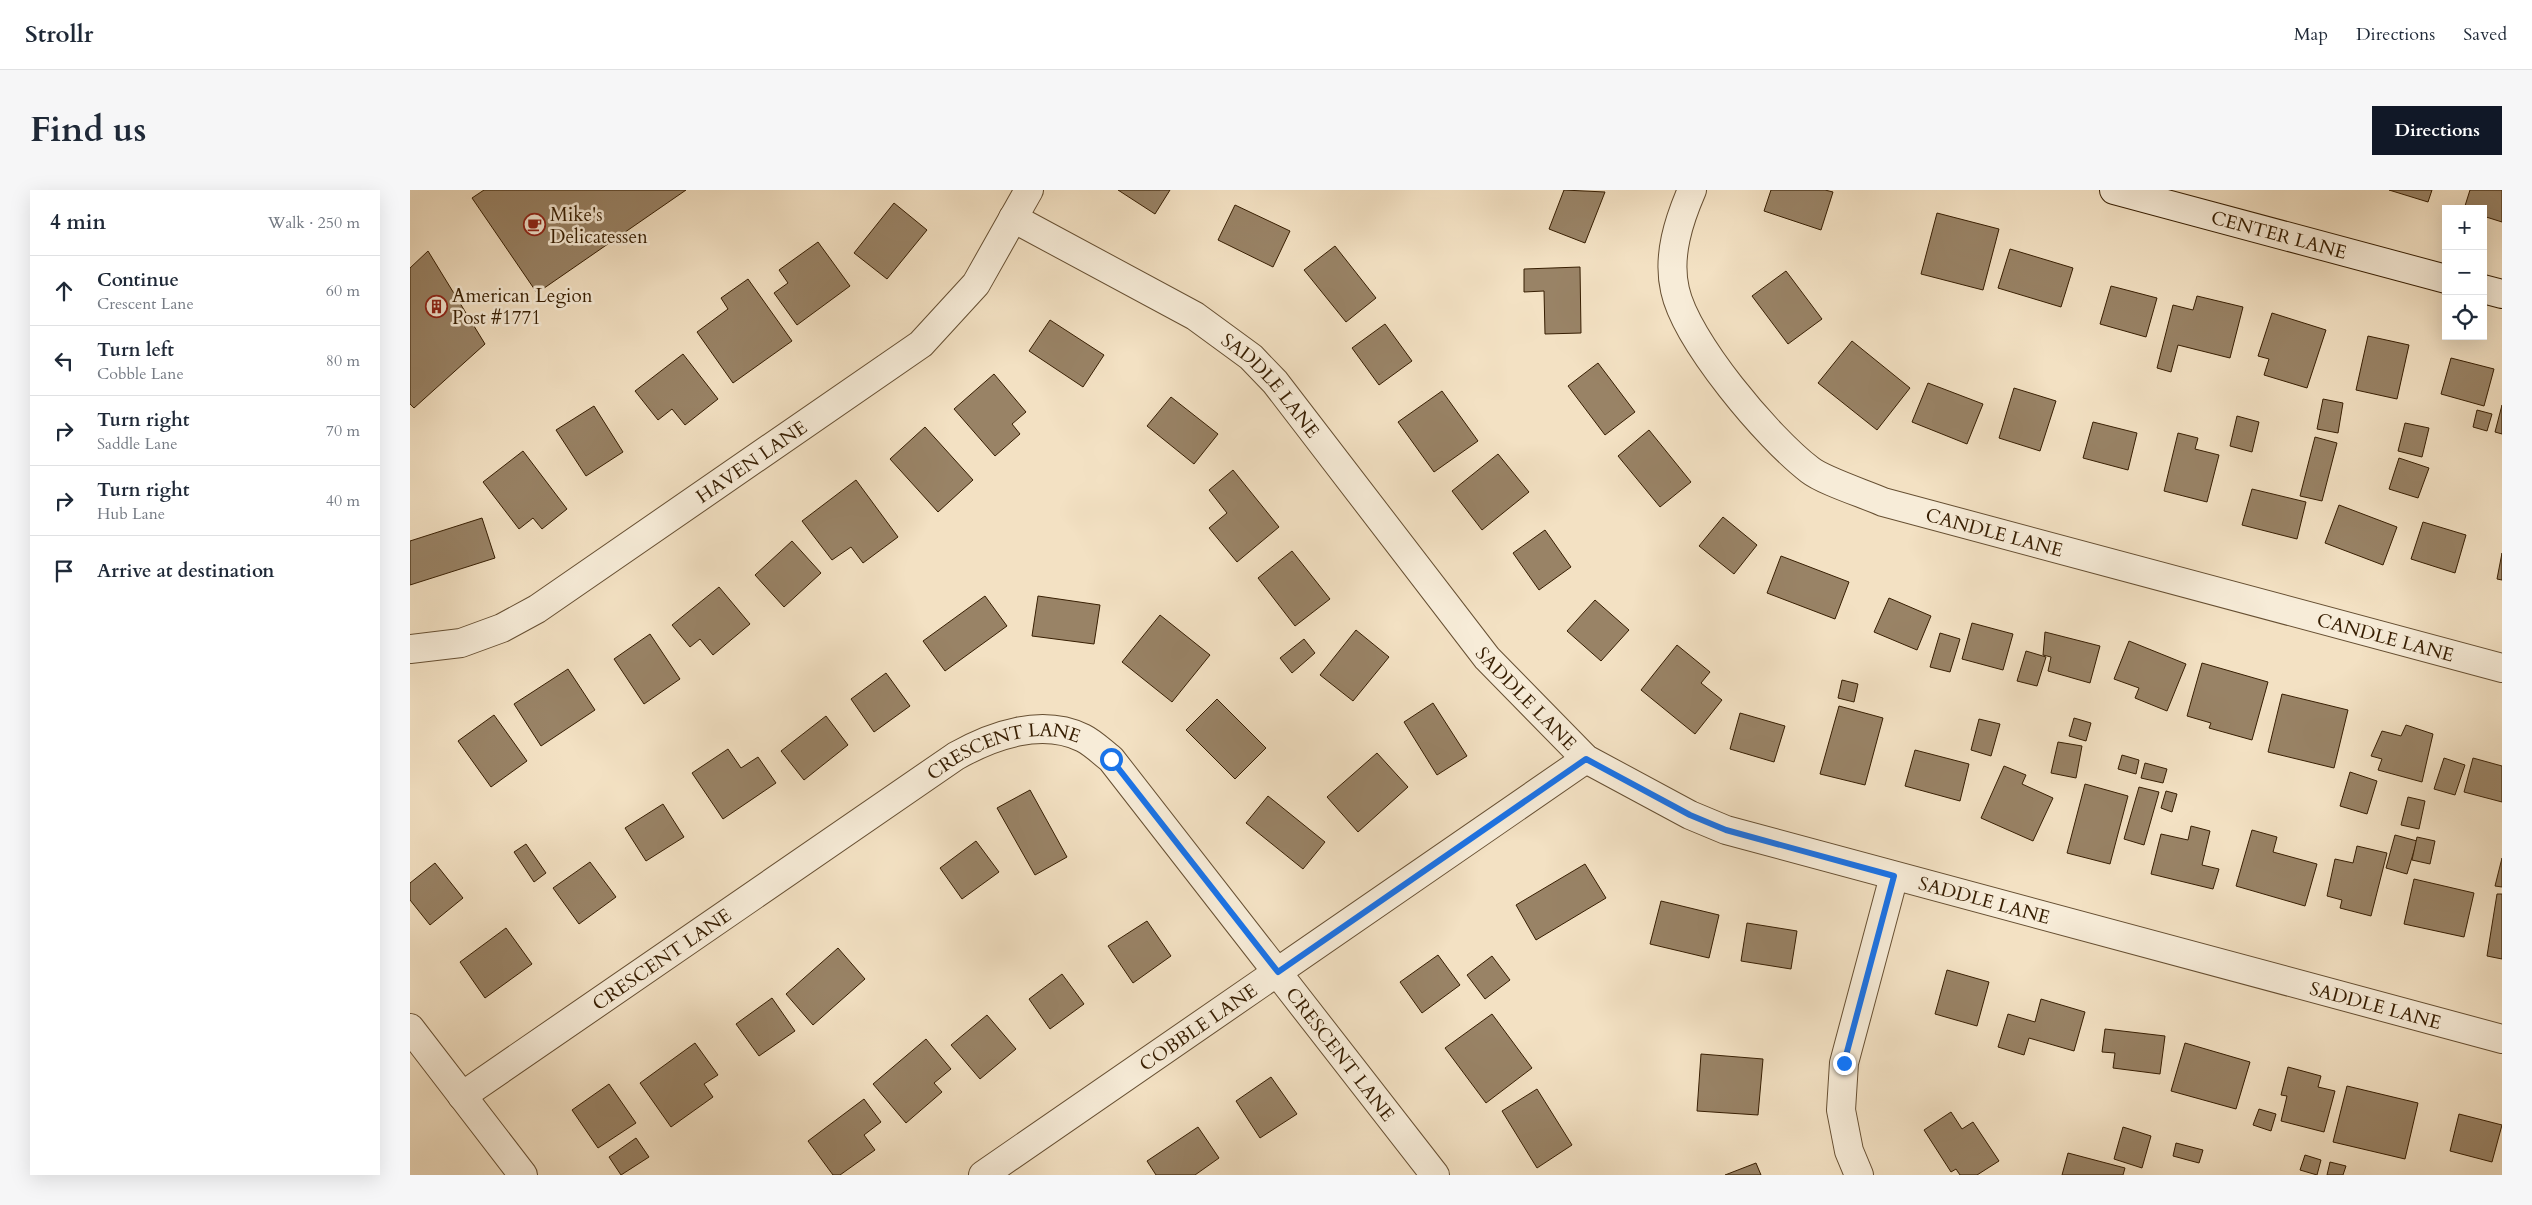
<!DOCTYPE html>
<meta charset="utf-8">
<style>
:root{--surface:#fff;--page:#f6f6f7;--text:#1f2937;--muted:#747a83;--line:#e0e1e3;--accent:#111827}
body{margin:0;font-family:Cardo,serif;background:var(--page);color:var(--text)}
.controls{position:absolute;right:15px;top:15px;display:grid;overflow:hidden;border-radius:0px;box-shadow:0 5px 20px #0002}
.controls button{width:45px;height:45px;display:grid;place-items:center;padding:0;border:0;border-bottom:1px solid var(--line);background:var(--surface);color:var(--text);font:25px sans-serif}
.stop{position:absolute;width:15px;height:15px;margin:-11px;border:4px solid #1a73e8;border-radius:50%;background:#fff}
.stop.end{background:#1a73e8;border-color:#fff;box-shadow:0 1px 5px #0008}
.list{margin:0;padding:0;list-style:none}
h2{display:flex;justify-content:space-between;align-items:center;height:65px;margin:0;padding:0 20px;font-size:21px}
h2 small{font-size:16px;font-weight:400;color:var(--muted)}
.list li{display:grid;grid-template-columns:32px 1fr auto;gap:15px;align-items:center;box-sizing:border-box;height:70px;padding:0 20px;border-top:1px solid var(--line)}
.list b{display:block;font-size:19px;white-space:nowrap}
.list p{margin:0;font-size:16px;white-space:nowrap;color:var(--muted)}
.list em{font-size:16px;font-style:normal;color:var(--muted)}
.icon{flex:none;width:28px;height:28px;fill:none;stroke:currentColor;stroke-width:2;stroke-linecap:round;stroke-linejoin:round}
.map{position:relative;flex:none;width:2092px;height:985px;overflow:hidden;border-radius:0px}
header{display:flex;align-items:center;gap:30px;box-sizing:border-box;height:70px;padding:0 25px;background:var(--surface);border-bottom:1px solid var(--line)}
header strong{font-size:24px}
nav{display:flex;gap:28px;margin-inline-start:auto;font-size:18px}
.intro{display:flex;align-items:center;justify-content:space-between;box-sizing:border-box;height:120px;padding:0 30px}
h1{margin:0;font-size:35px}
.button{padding:12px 22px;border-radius:0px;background:var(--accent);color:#fff;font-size:18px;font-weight:700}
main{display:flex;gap:30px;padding:0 30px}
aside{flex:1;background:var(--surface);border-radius:0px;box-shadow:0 5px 20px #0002}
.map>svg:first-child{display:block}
.building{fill:#998366;stroke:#371e02}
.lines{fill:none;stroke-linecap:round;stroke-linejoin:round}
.street-casing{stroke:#664f32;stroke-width:30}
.secondary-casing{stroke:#371e02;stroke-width:30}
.street{stroke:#f7ecd8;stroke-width:28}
.secondary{stroke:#f7ecd8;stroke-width:28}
.route{stroke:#1a73e8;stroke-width:6}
.labels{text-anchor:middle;stroke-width:5;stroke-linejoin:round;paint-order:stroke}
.poi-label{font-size:19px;fill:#371e02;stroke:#f7ecd8;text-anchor:start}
.street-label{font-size:19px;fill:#371e02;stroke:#f7ecd8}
</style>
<header>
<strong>Strollr</strong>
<nav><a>Map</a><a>Directions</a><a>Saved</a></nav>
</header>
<div class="intro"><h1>Find us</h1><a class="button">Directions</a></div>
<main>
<aside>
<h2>4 min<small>Walk · 250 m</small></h2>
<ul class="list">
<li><svg class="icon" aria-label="ahead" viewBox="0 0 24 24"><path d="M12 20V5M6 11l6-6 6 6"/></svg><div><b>Continue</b><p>Crescent Lane</p></div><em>60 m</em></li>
<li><svg class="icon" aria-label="left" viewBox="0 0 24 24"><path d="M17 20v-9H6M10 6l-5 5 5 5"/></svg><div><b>Turn left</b><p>Cobble Lane</p></div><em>80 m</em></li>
<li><svg class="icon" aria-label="right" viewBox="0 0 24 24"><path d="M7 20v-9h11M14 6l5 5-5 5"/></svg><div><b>Turn right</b><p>Saddle Lane</p></div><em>70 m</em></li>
<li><svg class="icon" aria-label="right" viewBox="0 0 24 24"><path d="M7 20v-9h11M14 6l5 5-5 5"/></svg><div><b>Turn right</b><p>Hub Lane</p></div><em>40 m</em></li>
<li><svg class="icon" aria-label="arrive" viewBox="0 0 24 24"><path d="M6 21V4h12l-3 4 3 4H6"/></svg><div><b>Arrive at destination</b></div></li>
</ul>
</aside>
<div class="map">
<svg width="2092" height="985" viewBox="0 0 2092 985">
<rect width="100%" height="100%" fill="#f3e1c3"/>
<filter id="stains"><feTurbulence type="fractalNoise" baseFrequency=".004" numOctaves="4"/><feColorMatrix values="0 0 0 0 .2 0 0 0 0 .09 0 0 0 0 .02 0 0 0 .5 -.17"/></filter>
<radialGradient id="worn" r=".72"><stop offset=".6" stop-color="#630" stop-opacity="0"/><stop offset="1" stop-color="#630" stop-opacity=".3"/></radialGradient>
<g class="building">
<path d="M74,0H276L127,103L62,8Z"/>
<path d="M708,0H760L745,24Z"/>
<path d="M1154,0L1195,2L1175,53L1139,39Z"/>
<path d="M1361,0H1415L1423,2L1411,40L1354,21Z"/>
<path d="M1979,0H2022L2018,12Z"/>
<path d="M2060,0H2092V32L2073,26V19H2054Z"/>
<path d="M484,13L517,40L477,89L444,63Z"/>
<path d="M825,15L880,41L863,77L808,50Z"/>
<path d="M1527,23L1589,39L1573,100L1511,84Z"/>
<path d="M408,52L440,96L387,135L364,103L378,93L369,80Z"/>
<path d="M925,56L966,108L936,132L894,80Z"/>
<path d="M1600,59L1663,78L1651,117L1588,98Z"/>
<path d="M18,61L75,154L4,218L0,214V78Z"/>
<path d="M1170,77L1171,143L1135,144L1134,101L1114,102V79Z"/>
<path d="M1376,81L1412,129L1378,154L1342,106Z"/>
<path d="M338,89L382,151L323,193L287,142L318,119L311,108Z"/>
<path d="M1701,96L1747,108L1736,147L1690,134Z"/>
<path d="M1787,106L1833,117L1820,168L1768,155L1761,182L1747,178L1763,115L1783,120Z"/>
<path d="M1862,123L1916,140L1897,198L1854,185L1859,169L1848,166Z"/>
<path d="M640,130L694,165L673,197L619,161Z"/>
<path d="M975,134L1002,171L969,195L942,158Z"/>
<path d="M1958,146L1999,155L1987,209L1946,200Z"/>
<path d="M1442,151L1500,198L1467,240L1408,193Z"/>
<path d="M273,164L308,209L275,235L262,219L248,230L225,201Z"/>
<path d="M2041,168L2084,179L2074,216L2031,204Z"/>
<path d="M1188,173L1225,222L1195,245L1158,196Z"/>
<path d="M584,184L616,222L602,234L610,244L585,266L544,219Z"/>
<path d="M1518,193L1573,214L1557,254L1502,232Z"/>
<path d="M1604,198L1646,211L1630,261L1589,248Z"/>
<path d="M1032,201L1068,251L1024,282L988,232Z"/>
<path d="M761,207L808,244L784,274L737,236Z"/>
<path d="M1913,209L1933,213L1928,243L1907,239Z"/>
<path d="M2092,215V244L2085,242Z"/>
<path d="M184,216L213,262L176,286L146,240Z"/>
<path d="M2067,220L2082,224L2077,241L2063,237Z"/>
<path d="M1827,226L1849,232L1842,262L1820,256Z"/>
<path d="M1683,232L1727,243L1718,280L1673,268Z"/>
<path d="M1995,233L2019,238L2012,267L1988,261Z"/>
<path d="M515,237L563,290L528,322L480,269Z"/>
<path d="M1239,240L1281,292L1250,317L1208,266Z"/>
<path d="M1768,243L1788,248L1785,259L1809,265L1797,312L1754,301Z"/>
<path d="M1905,247L1927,253L1912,311L1890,306Z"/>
<path d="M113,261L157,319L132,339L123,328L109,339L73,292Z"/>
<path d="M1088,264L1119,302L1072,340L1042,301Z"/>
<path d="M1989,268L2019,278L2008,308L1979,299Z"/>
<path d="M823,280L869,337L827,372L799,338L817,323L799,300Z"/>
<path d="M446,290L488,347L453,373L441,357L422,370L392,331Z"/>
<path d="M1842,299L1896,312L1887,349L1832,335Z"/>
<path d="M1929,315L1987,337L1973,375L1915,353Z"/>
<path d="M1313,327L1347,355L1324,384L1289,356Z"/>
<path d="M72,328L85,368L0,395V351Z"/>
<path d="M2013,332L2056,345L2045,383L2001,369Z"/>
<path d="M1135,340L1161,377L1129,400L1103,363Z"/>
<path d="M382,351L411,383L374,417L345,385Z"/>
<path d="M882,361L920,409L885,436L848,388Z"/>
<path d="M2092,363V390L2087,389Z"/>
<path d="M1371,366L1439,392L1425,429L1357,403Z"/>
<path d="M309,397L340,434L303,465L290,449L280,457L262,435Z"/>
<path d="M575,406L597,436L535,481L513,451Z"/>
<path d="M628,406L690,415L684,454L622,446Z"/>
<path d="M1479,408L1521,426L1507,460L1464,442Z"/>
<path d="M1185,410L1219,440L1191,471L1157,441Z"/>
<path d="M750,425L800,465L762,512L712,472Z"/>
<path d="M1562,433L1603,444L1593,480L1552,469Z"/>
<path d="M946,440L979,467L943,511L910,485Z"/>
<path d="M1635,442L1690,456L1680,493L1638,481L1641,467L1633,465Z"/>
<path d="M1530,443L1550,449L1540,482L1520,477Z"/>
<path d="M240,444L270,489L234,514L204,469Z"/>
<path d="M894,449L905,463L882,483L870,468Z"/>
<path d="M1719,451L1776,474L1757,521L1725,508L1729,498L1704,489Z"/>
<path d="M1267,455L1300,482L1291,493L1312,510L1285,544L1231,500Z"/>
<path d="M1616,461L1636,467L1627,496L1607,491Z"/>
<path d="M1792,473L1858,492L1842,550L1799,538L1801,533L1777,526Z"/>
<path d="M158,479L185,520L131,556L104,514Z"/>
<path d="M476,483L500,516L464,542L441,509Z"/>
<path d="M1432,490L1448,494L1444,512L1428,508Z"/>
<path d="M1872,504L1938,520L1924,578L1858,562Z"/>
<path d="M807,509L856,558L825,589L776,540Z"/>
<path d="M1023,513L1057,566L1027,585L994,532Z"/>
<path d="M1429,516L1473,528L1455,595L1410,584Z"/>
<path d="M1330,523L1375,536L1364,572L1320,559Z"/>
<path d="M84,525L117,571L81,597L48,551Z"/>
<path d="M416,526L438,555L394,590L371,561Z"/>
<path d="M1664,528L1681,533L1676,551L1659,546Z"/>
<path d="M1569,529L1590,534L1581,566L1561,560Z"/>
<path d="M1996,535L2023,544L2012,592L1968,580L1972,569L1961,566L1972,541L1991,546Z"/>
<path d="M1648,552L1672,556L1666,588L1641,583Z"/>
<path d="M318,559L331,578L348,567L366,593L313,629L282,583Z"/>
<path d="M1505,560L1559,574L1550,611L1495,596Z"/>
<path d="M967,563L998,597L948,642L917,607Z"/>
<path d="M1712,565L1729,570L1726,584L1708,579Z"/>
<path d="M2034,568L2055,575L2045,605L2024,599Z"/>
<path d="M2063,568L2092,576V612L2054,602Z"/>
<path d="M1735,573L1757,579L1753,593L1731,588Z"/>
<path d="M1594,576L1616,585L1612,594L1643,608L1623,651L1571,628Z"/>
<path d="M1940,582L1967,591L1957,624L1930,616Z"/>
<path d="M1675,594L1718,606L1700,674L1657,663Z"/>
<path d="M1729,597L1749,602L1734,655L1714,649Z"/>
<path d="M620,600L657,667L625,685L587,618Z"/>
<path d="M1756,601L1767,604L1762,622L1751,618Z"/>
<path d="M858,606L915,652L893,679L836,633Z"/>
<path d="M1998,607L2015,611L2009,639L1991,635Z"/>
<path d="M253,614L274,647L236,671L215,638Z"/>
<path d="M1781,636L1800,641L1792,675L1809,679L1803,699L1741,684L1751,644L1778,650Z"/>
<path d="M1842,640L1867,647L1863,662L1907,674L1895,716L1826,696Z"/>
<path d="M1985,645L2007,651L1997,684L1976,678Z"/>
<path d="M2007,647L2025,651L2020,674L2002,670Z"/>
<path d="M566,651L589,682L552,709L530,678Z"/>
<path d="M116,654L136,683L124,692L104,662Z"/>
<path d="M1947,656L1977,663L1961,726L1930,718L1932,710L1917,706L1925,669L1943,673Z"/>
<path d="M2092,668V697L2085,696Z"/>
<path d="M180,672L206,707L169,734L143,698Z"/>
<path d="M25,673L53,708L20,735L0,710V693Z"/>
<path d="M1175,674L1196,708L1126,750L1106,715Z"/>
<path d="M2004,689L2064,703L2054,747L1994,734Z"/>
<path d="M2087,704H2092V769L2077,766Z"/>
<path d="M1251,711L1309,725L1299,768L1240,754Z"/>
<path d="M737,731L761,766L723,793L698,756Z"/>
<path d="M1337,733L1387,741L1381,779L1331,771Z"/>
<path d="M96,738L122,774L75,808L50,772Z"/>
<path d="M428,758L455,789L403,835L376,804Z"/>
<path d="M1028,765L1050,795L1012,823L990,792Z"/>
<path d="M1082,766L1100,790L1075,809L1057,785Z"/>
<path d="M1537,780L1579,792L1567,836L1525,824Z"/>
<path d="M652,784L674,814L640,839L619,809Z"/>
<path d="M362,808L385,841L349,866L326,834Z"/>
<path d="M1631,809L1675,822L1664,861L1619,848L1614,865L1588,857L1598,824L1625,832Z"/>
<path d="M1082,824L1122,878L1076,913L1035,858Z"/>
<path d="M577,825L606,859L570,889L541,855Z"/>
<path d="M1695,839L1755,846L1750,884L1703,878L1705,863L1692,862Z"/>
<path d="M516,849L541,879L524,893L532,902L496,933L463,894Z"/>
<path d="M285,853L308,885L294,894L303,907L261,937L230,893Z"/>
<path d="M1775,853L1840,872L1826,919L1761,901Z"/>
<path d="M1291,864L1353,869L1348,925L1287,921Z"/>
<path d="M1878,877L1911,886L1908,897L1925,901L1914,942L1871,931L1877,906L1871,905Z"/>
<path d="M861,887L887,924L850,948L826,911Z"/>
<path d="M199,894L226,933L188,958L162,920Z"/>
<path d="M1937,896L2008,913L1995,969L1923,952Z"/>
<path d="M1127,899L1162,955L1127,978L1092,921Z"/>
<path d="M454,909L471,932L454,945L465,960L430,985H423L398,951Z"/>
<path d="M1849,919L1866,924L1861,941L1843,935Z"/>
<path d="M1541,922L1552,939L1563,932L1589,971L1567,985H1550L1546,979L1541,982L1514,940Z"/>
<path d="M2049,924L2092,935L2082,972L2040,961Z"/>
<path d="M788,937L809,968L785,985H746L737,971Z"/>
<path d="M1713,937L1741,946L1732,978L1704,969Z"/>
<path d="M226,948L239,967L211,985L199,967Z"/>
<path d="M1766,953L1793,960L1789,973L1763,966Z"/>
<path d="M1658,963L1715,978L1713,985H1652Z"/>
<path d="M1895,965L1911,970L1907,985L1890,980Z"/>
<path d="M1920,972L1936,976L1933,985H1917Z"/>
<path d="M1346,973L1351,985H1315Z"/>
</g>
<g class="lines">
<defs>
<g id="street">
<path id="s1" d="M1282,0C1269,30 1257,66 1265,100C1276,151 1358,248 1400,280C1414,291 1455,304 1473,312L2092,478"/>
<path id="s2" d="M603,28L785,126L841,167L865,192L1077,468L1176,569L1280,625L1316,640L2092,849"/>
<path id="s3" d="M0,459L51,453L92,438L127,419L511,154L566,94L619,0"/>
<path d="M0,838L113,985"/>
<path id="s4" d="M52,906L546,566C583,545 632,528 673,548C683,553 692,562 701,569L1025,985"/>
<path id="s5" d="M573,985L1176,569"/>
<path d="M1449,985L1439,961L1431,920L1434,873L1484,686"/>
</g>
<g id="secondary">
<path id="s6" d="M1704,0L2036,89"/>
<path d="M2073,99L2092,104"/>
</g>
</defs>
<use href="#street" class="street-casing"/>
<use href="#secondary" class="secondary-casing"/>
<use href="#street" class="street"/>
<use href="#secondary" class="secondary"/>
</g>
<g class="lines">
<path class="route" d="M701,569L868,782L1176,569L1280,625L1316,640L1484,686L1434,873"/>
</g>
<defs>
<symbol id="cafe-ring" viewBox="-11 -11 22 22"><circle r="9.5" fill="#f7ecd8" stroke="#8f2418" stroke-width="1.5"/><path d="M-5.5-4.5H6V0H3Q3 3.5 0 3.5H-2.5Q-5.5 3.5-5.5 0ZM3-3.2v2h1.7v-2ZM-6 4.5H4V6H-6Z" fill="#8f2418"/></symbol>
<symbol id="building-ring" viewBox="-11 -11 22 22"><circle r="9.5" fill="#f7ecd8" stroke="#8f2418" stroke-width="1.5"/><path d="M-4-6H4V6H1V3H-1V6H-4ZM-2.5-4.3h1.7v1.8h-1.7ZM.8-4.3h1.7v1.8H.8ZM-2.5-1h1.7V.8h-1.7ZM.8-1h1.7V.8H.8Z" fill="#8f2418"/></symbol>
</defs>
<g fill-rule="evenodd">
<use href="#cafe-ring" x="112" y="22" width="25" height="25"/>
<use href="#building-ring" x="14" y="104" width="25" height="25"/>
</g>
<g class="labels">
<g class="poi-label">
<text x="140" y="31">Mike's<tspan x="140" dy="22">Delicatessen</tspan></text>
<text x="42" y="112">American Legion<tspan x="42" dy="22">Post #1771</tspan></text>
</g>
<g class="street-label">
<text dy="7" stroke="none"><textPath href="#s6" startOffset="171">CENTER LANE</textPath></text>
<text dy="7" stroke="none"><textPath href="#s2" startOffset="310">SADDLE LANE</textPath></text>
<text dy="7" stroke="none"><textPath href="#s3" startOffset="395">HAVEN LANE</textPath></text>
<text dy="7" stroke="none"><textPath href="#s1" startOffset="526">CANDLE LANE</textPath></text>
<text dy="7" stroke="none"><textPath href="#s1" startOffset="931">CANDLE LANE</textPath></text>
<text dy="7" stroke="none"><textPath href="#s2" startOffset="715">SADDLE LANE</textPath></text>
<text dy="7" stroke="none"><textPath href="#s4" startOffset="648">CRESCENT LANE</textPath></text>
<text dy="7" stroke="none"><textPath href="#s2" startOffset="1225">SADDLE LANE</textPath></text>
<text dy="7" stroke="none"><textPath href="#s4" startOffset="242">CRESCENT LANE</textPath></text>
<text dy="7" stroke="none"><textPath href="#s2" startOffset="1630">SADDLE LANE</textPath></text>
<text dy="7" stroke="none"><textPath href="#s5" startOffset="261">COBBLE LANE</textPath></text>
<text dy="7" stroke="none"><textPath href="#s4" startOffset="1142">CRESCENT LANE</textPath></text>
</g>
</g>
<rect width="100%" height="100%" filter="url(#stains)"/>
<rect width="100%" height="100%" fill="url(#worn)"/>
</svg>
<div class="controls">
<button>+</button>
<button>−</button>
<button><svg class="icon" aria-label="locate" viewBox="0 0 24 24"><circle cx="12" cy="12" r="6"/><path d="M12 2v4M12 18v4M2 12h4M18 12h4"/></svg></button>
</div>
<div class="stop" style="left:701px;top:569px"></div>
<div class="stop end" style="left:1434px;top:873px"></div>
</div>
</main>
